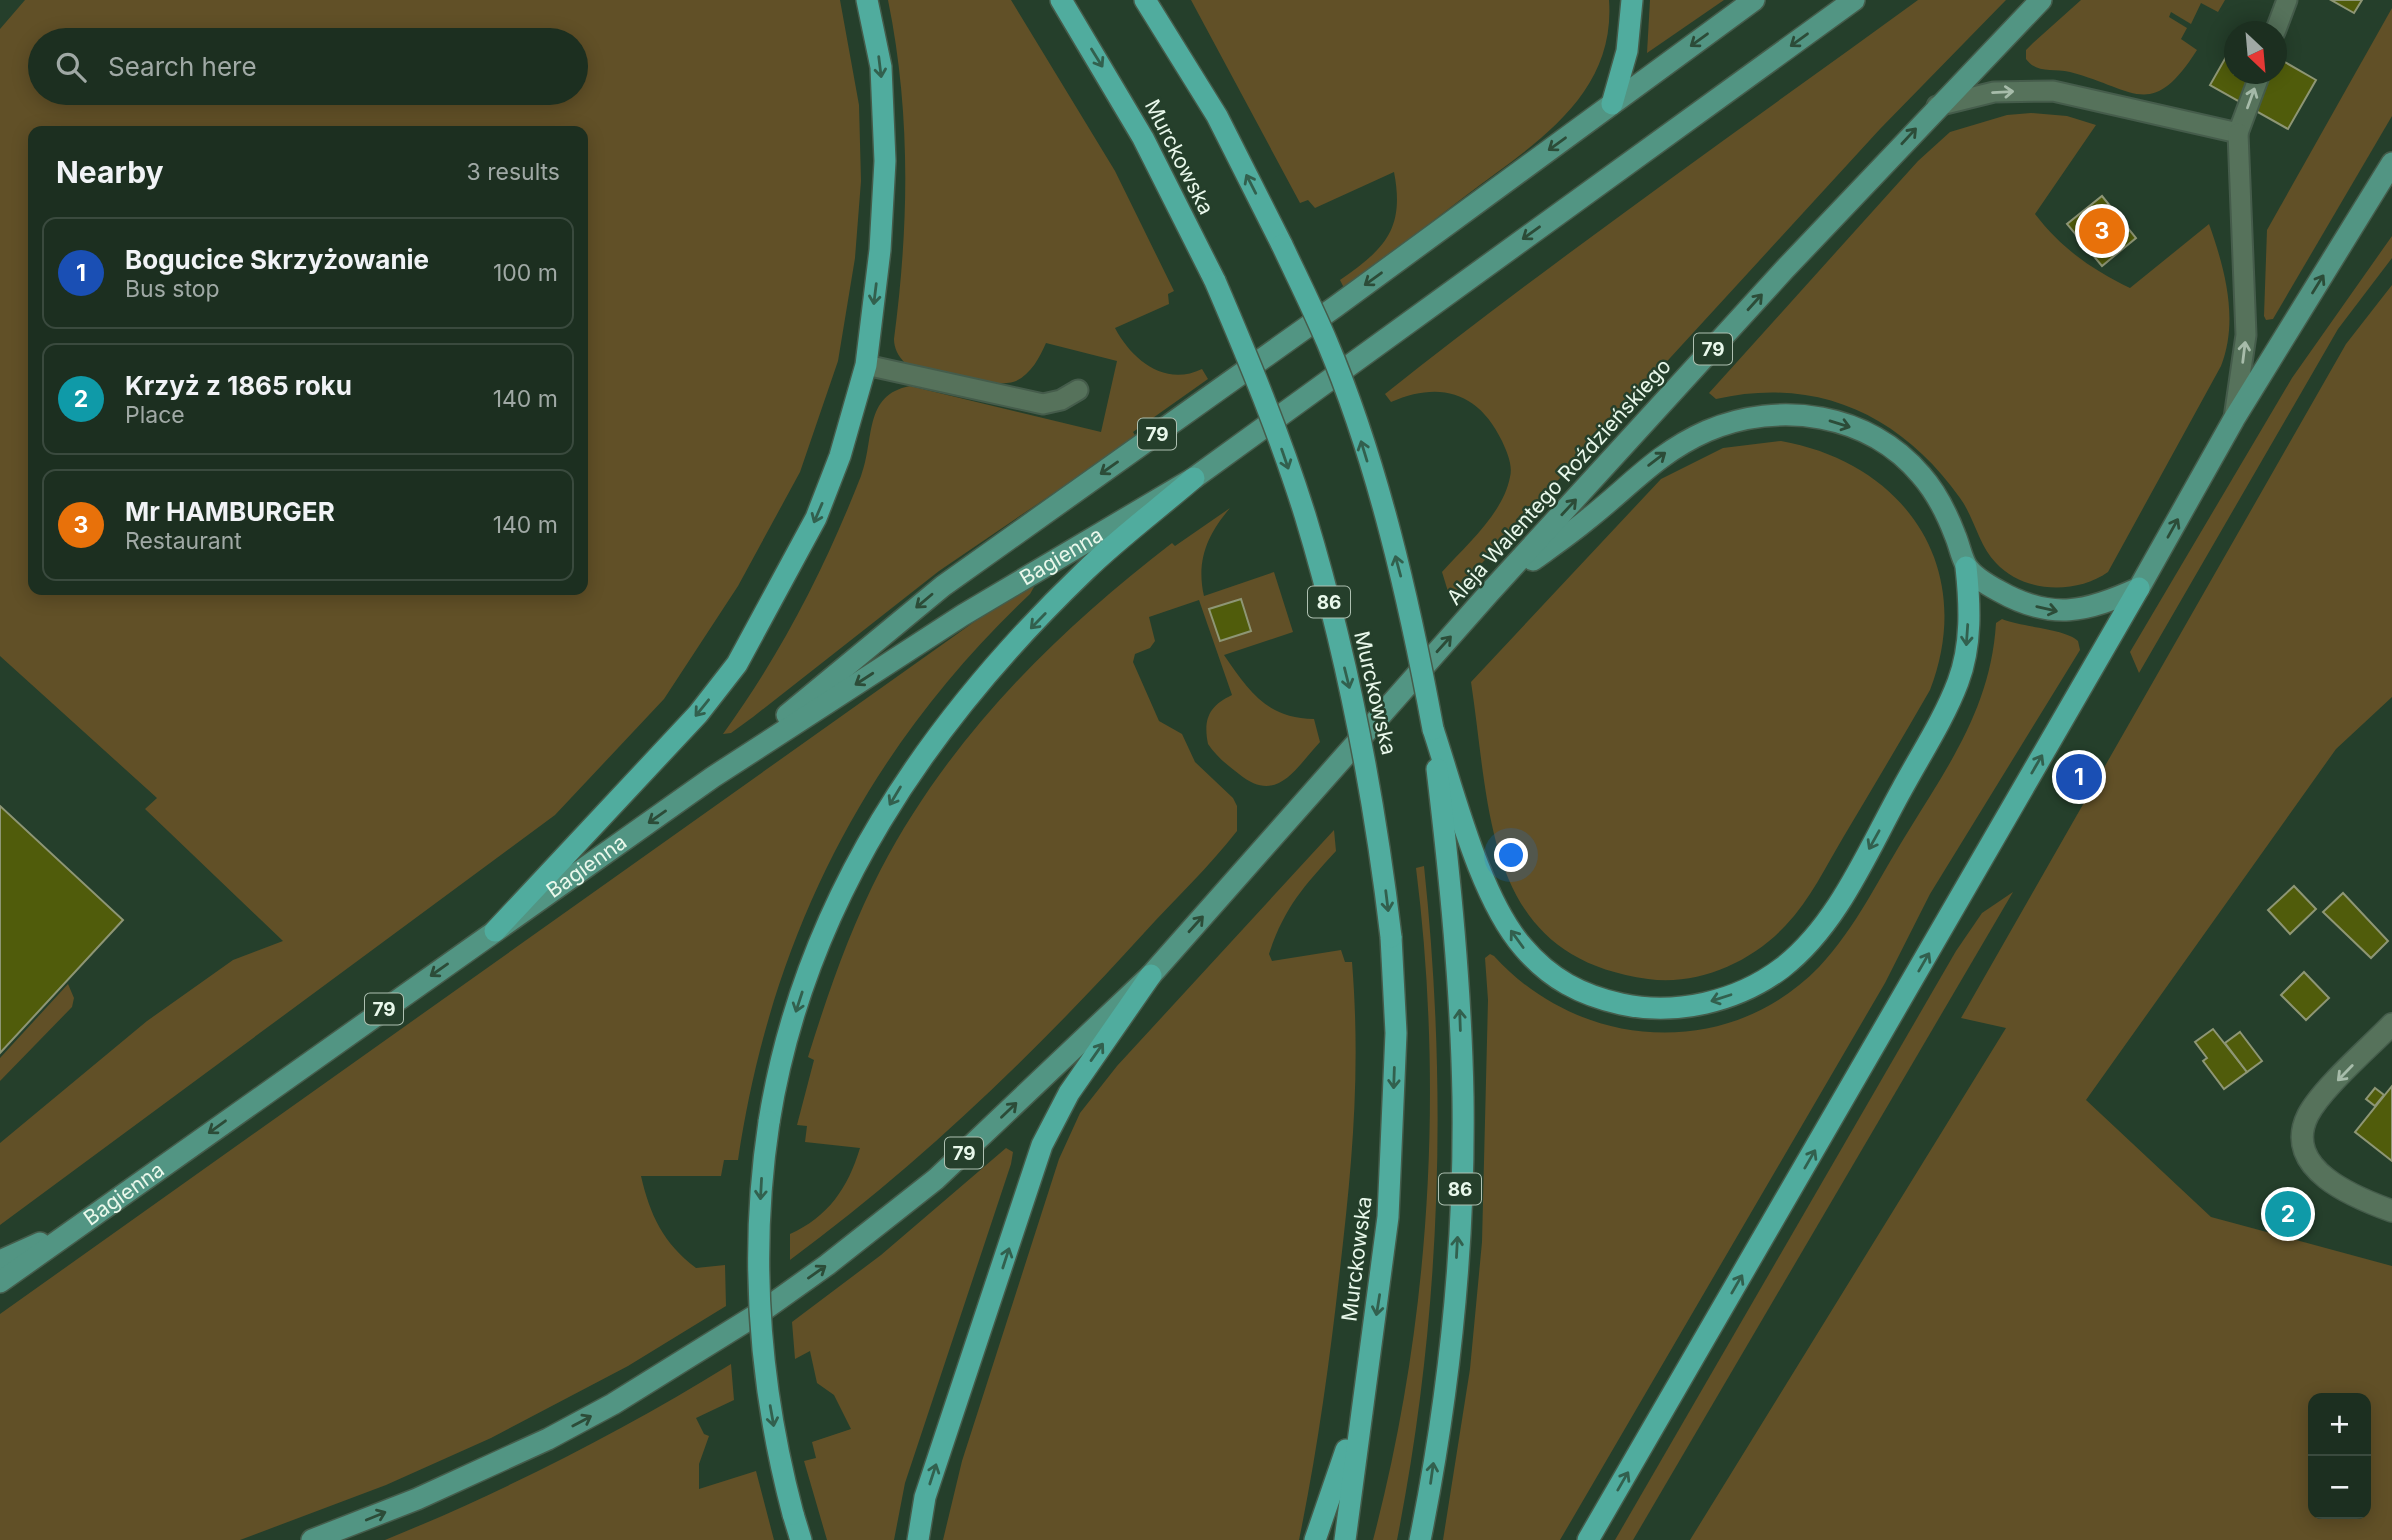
<!DOCTYPE html>
<meta charset="utf-8">
<style>
:root{--surface:#1c2f20;--page:#253729;--text:#f1f3f6;--muted:#a0a9a5;--line:#3a4a3e;--accent:#95b2f1}
body{margin:0;font-family:Inter,sans-serif;background:var(--page);color:var(--text)}
.controls{position:absolute;right:21px;bottom:21px;display:grid;overflow:hidden;border-radius:14px;box-shadow:0 4px 18px #0003}
.controls button{width:63px;height:63px;display:grid;place-items:center;padding:0;border:0;border-bottom:2px solid var(--line);background:var(--surface);color:var(--text);font:35px sans-serif}
.compass{position:absolute;left:2224px;top:21px;width:63px;height:63px;border-radius:50%;background:var(--surface);box-shadow:0 4px 18px #0003;rotate:154deg}
.you{position:absolute;left:1512px;top:856px;width:24px;height:24px;margin:-18px;border:5px solid #fff;border-radius:50%;background:#1a73e8;box-shadow:0 0 0 10px #1a73e833}
.badge{display:grid;place-items:center;width:46px;height:46px;border-radius:50%;background:var(--accent);color:#fff;font-size:23px;font-weight:700}
.pin{position:absolute;translate:-50% -50%;border:4px solid #fff;box-shadow:0 2px 7px #0006}
.list{margin:0;padding:0;list-style:none}
h2{display:flex;justify-content:space-between;align-items:center;height:91px;margin:0;padding:0 28px;font-size:30px}
h2 small{font-size:23px;font-weight:400;color:var(--muted)}
.list li{display:grid;grid-template-columns:46px 1fr auto;gap:21px;align-items:center;box-sizing:border-box;height:112px;margin:0 14px 14px;padding:0 14px;border:2px solid var(--line);border-radius:14px}
.list b{display:block;font-size:26px;white-space:nowrap}
.list p{margin:0;font-size:23px;white-space:nowrap;color:var(--muted)}
.list em{font-size:23px;font-style:normal;color:var(--muted)}
.icon{flex:none;width:38px;height:38px;fill:none;stroke:currentColor;stroke-width:2;stroke-linecap:round;stroke-linejoin:round}
.map{position:relative;flex:none;width:2392px;height:1540px;overflow:hidden}
.search{position:absolute;background:var(--surface);box-shadow:0 4px 18px #0003;left:28px;top:28px;width:560px;height:77px;display:flex;align-items:center;gap:18px;box-sizing:border-box;padding:0 24px;border-radius:38px;color:var(--muted);font-size:26px}
.panel{position:absolute;background:var(--surface);box-shadow:0 4px 18px #0003;left:28px;top:126px;width:560px;height:469px;border-radius:14px}
.map>svg:first-child{display:block}
.green{fill:#615027;fill-rule:evenodd}
.building{fill:#505c0b;stroke:#8e9675;stroke-width:2}
.lines{fill:none;stroke-linecap:round;stroke-linejoin:round}
.lane-casing{stroke:#455c4b;stroke-width:23}
.street-casing{stroke:#455c4b;stroke-width:24}
.primary-casing{stroke:#455c4b;stroke-width:24}
.highway-casing{stroke:#455c4b;stroke-width:24}
.lane{stroke:#56725b;stroke-width:19}
.street{stroke:#56725b;stroke-width:21}
.primary{stroke:#529583;stroke-width:21}
.highway{stroke:#50ac9e;stroke-width:21}
.highway-bridge-casing{stroke:#455c4b;stroke-width:24;stroke-linecap:butt}
.highway-bridge{stroke:#50ac9e;stroke-width:21}
.oneway{stroke:#2c4c38}
.oneway2{stroke:#32604e}
.oneway3{stroke:#a7bcaa}
.labels{text-anchor:middle;stroke-width:5;stroke-linejoin:round;paint-order:stroke}
.shield{fill:#253f2b;stroke:#aec0b1;stroke-width:2}
.shield-label{font-size:19px;font-weight:bold;fill:#e9f8eb}
.street-label{font-size:21px;fill:#e9f8eb;stroke:#253f2b}
</style>
<div class="map">
<svg width="2392" height="1540" viewBox="0 0 2392 1540">
<rect width="100%" height="100%" fill="#253f2b"/>
<g class="green">
<path d="M25,0H840L859,105L861,181L855,258L838,361L800,472L738,586L664,699L555,815L0,1225V1143L147,1021L233,960L283,941L145,809L157,798L0,656V29ZM40,40H576V93H40ZM33,131H583V590H33Z"/>
<path d="M888,0H1011L1115,171L1174,291L1168,294L1169,304L1115,328C1132,360 1165,387 1202,369L1208,379L1133,432L1136,437L939,571L753,717L731,733L723,734C781,654 825,568 861,476C875,439 863,395 910,386L1101,432L1117,361L1046,343C1040,357 1031,374 1016,381C999,389 920,375 905,363C898,356 894,348 894,339C909,225 911,113 888,0Z"/>
<path d="M1191,0H1609C1616,96 1534,144 1468,194C1427,225 1386,257 1344,288L1340,280C1385,249 1405,229 1394,172L1315,208L1308,200L1300,203Z"/>
<path d="M1650,0H1724L1647,53Z"/>
<path d="M1918,0H2006L1880,129L1450,598L1442,572C1466,545 1503,514 1510,477C1513,465 1507,452 1502,441C1478,391 1439,381 1391,402L1385,394C1559,256 1739,130 1918,0Z"/>
<path d="M2081,0H2225L2218,12L2201,3L2191,24L2171,12L2169,17L2187,28L2181,39L2197,50C2151,122 2135,89 2070,72C2053,68 2037,74 2026,59V50L2033,43Z"/>
<path d="M2392,8V116L2273,319L2266,320L2264,316L2267,230Z"/>
<path d="M2031,113L2067,116L2096,125L2035,214C2061,248 2091,269 2130,288L2209,224C2225,269 2239,320 2221,366L2108,572C2075,595 2024,593 1996,563C1979,546 1974,517 1960,498C1901,415 1817,376 1716,399L1709,393L1918,161L1950,132L2007,115Z"/>
<path d="M2392,236V258L2338,329L2139,673L2130,652L2292,378Z"/>
<path d="M2392,285V697L2336,749L2086,1100L2211,1217L2392,1266V1540H1690L2006,1028L1961,1018L2346,344ZM2313,1398H2366V1514H2313Z"/>
<path d="M1781,441C1905,463 1977,568 1930,690C1902,739 1873,787 1844,836C1826,866 1810,900 1786,925C1752,962 1698,986 1648,979C1484,957 1491,813 1471,682L1661,479L1723,448Z"/>
<path d="M1230,508C1207,535 1196,561 1204,596L1274,572L1293,632L1224,655C1249,691 1266,718 1314,719L1320,742C1295,769 1277,805 1239,774C1227,765 1216,756 1208,744C1203,719 1209,706 1232,695L1199,600L1149,617L1155,641L1150,648L1135,654L1133,662L1159,721L1182,734L1195,762L1233,798L1237,806V831C1209,867 1175,899 1144,933C1035,1053 921,1163 790,1260V1234C828,1217 848,1188 860,1148L805,1142L807,1126L797,1125L814,1060L808,1057C828,993 850,929 881,869C950,737 1055,633 1172,543L1175,546Z"/>
<path d="M1026,585L1034,587L1030,594C866,749 771,937 738,1160H724L721,1176H641C650,1215 663,1243 696,1268L725,1265L726,1306L628,1366L491,1438L386,1485L240,1540H0V1314Z"/>
<path d="M2002,619C2021,627 2067,629 2078,641L2080,650L1930,894L1885,983L1560,1540H1443L1470,1369L1482,1242L1488,1000L1485,958L1490,954L1494,956C1580,1051 1728,1061 1819,967C1856,928 1880,876 1909,830C1951,762 1991,705 1996,623Z"/>
<path d="M1334,830L1336,851C1304,886 1284,908 1269,954L1272,961L1341,950L1345,962H1352C1361,1073 1352,1168 1339,1278C1329,1366 1317,1453 1299,1540H943L962,1461L1059,1159L1080,1113L1117,1066Z"/>
<path d="M1424,866C1448,1092 1441,1317 1397,1540H1373C1430,1323 1444,1091 1416,868Z"/>
<path d="M2013,892L1633,1540H1615L1956,951L1982,913Z"/>
<path d="M68,984L74,998L72,1007L0,1081V1058Z"/>
<path d="M1006,1148L1013,1152L1011,1164L905,1483L894,1540H827L804,1461L816,1458L812,1442L851,1429L834,1395L817,1383L810,1351L795,1359L792,1322L881,1255Z"/>
<path d="M731,1364L734,1400L696,1418L704,1434L709,1436L699,1464V1489L756,1471L774,1540H385C505,1491 621,1432 731,1364Z"/>
</g>
<g class="building">
<path d="M2331,0H2362L2354,13Z"/>
<path d="M2234,43V74H2276V57L2316,80L2288,129L2210,85Z"/>
<path d="M2102,196L2136,238L2102,266L2067,224Z"/>
<path d="M1241,599L1251,631L1220,641L1209,609Z"/>
<path d="M0,806L123,920L0,1053Z"/>
<path d="M2294,886L2316,909L2290,934L2268,910Z"/>
<path d="M2343,893L2388,941L2371,958L2323,912Z"/>
<path d="M2304,972L2329,998L2306,1020L2281,995Z"/>
<path d="M2213,1029L2247,1072L2224,1089L2203,1061L2207,1058L2195,1042Z"/>
<path d="M2240,1032L2262,1061L2247,1072L2225,1043Z"/>
<path d="M2392,1086V1161L2355,1132Z"/>
<path d="M2375,1088L2384,1095L2375,1106L2366,1099Z"/>
</g>
<g class="lines">
<defs>
<g id="lane">
<path d="M2275,32L2287,0"/>
<path d="M1937,106L1994,92L2053,91L2238,133L2260,74"/>
<path d="M866,365L1043,404L1061,400L1078,390"/>
<path d="M2234,418L2246,335L2238,133"/>
</g>
<path id="street" d="M2392,1024C2369,1048 2322,1088 2308,1115C2281,1169 2356,1198 2392,1211"/>
<g id="primary">
<path d="M1533,560C1551,547 1570,534 1588,519C1630,486 1657,453 1707,431C1779,400 1869,413 1921,475C1936,492 1947,514 1955,535C1959,544 1961,556 1966,565C1972,576 1988,585 1999,591C2052,621 2087,612 2139,588L2234,419L2392,163"/>
<path d="M787,715L943,586L1335,307L1754,0"/>
<path d="M0,1261L40,1243"/>
<path id="s1" d="M0,1282L713,777L963,615L1194,478L1854,0"/>
<path d="M312,1540L417,1499L548,1439L613,1404L761,1312L827,1265L936,1179L1151,975L1489,593L1784,270L2041,0"/>
</g>
<g id="highway">
<path d="M1061,0L1143,138L1215,281"/>
<path d="M1145,0L1217,116L1282,245"/>
<path d="M1612,104L1627,51L1632,0"/>
<path d="M1433,729C1454,792 1480,898 1523,947C1550,979 1581,995 1621,1004C1675,1016 1737,1002 1782,968C1838,925 1868,850 1902,789C1921,754 1944,719 1958,682C1972,645 1970,604 1966,567"/>
<path d="M495,931L698,714L737,664L816,518L840,456L866,365L880,250L885,161L881,67L867,0"/>
<path d="M769,1122C804,902 927,723 1085,571C1119,538 1158,509 1194,478"/>
<path d="M793,1514L801,1540"/>
<path d="M918,1540L925,1497L1042,1145L1069,1093L1151,975"/>
<path d="M1315,1540L1346,1450"/>
<path d="M1345,1540L1388,1217L1396,1033L1391,937"/>
<path d="M1420,1540C1449,1396 1465,1244 1463,1097C1461,987 1450,878 1437,769"/>
<path d="M1588,1540L2139,588"/>
</g>
</defs>
<use href="#lane" class="lane-casing"/>
<use href="#street" class="street-casing"/>
<use href="#primary" class="primary-casing"/>
<use href="#highway" class="highway-casing"/>
<use href="#lane" class="lane"/>
<use href="#street" class="street"/>
<use href="#primary" class="primary"/>
<use href="#highway" class="highway"/>
<defs>
<g id="highway-bridge">
<path d="M1282,245C1297,277 1313,309 1327,342C1378,463 1409,600 1433,729"/>
<path d="M1215,281C1248,358 1280,435 1305,515C1347,653 1374,794 1391,937"/>
<path d="M769,1122C749,1253 759,1386 793,1514"/>
</g>
</defs>
<use href="#highway-bridge" class="highway-bridge-casing"/>
<use href="#highway-bridge" class="highway-bridge"/>
</g>
<defs><path id="oneway-shaft" d="M-6 0H5M1.5-3L5.5 0L1.5 3" fill="none" stroke-width="1.6" stroke-linecap="round" stroke-linejoin="round" transform="scale(1.75)"/></defs>
<g class="oneway">
<use href="#oneway-shaft" transform="translate(1699 40) rotate(144)"/>
<use href="#oneway-shaft" transform="translate(1799 40) rotate(144)"/>
<use href="#oneway-shaft" transform="translate(1909 136) rotate(-47)"/>
<use href="#oneway-shaft" transform="translate(1557 144) rotate(144)"/>
<use href="#oneway-shaft" transform="translate(1531 233) rotate(144)"/>
<use href="#oneway-shaft" transform="translate(1373 279) rotate(144)"/>
<use href="#oneway-shaft" transform="translate(2318 284) rotate(-58)"/>
<use href="#oneway-shaft" transform="translate(1755 302) rotate(-48)"/>
<use href="#oneway-shaft" transform="translate(1840 424) rotate(17)"/>
<use href="#oneway-shaft" transform="translate(1657 459) rotate(-37)"/>
<use href="#oneway-shaft" transform="translate(1109 468) rotate(145)"/>
<use href="#oneway-shaft" transform="translate(1569 507) rotate(-47)"/>
<use href="#oneway-shaft" transform="translate(2173 528) rotate(-61)"/>
<use href="#oneway-shaft" transform="translate(924 601) rotate(140)"/>
<use href="#oneway-shaft" transform="translate(2047 609) rotate(13)"/>
<use href="#oneway-shaft" transform="translate(1444 644) rotate(-48)"/>
<use href="#oneway-shaft" transform="translate(864 679) rotate(147)"/>
<use href="#oneway-shaft" transform="translate(657 817) rotate(145)"/>
<use href="#oneway-shaft" transform="translate(1196 924) rotate(-48)"/>
<use href="#oneway-shaft" transform="translate(439 970) rotate(145)"/>
<use href="#oneway-shaft" transform="translate(1009 1110) rotate(-44)"/>
<use href="#oneway-shaft" transform="translate(217 1127) rotate(144)"/>
<use href="#oneway-shaft" transform="translate(817 1272) rotate(-35)"/>
<use href="#oneway-shaft" transform="translate(582 1421) rotate(-28)"/>
<use href="#oneway-shaft" transform="translate(376 1516) rotate(-22)"/>
</g>
<g class="oneway2">
<use href="#oneway-shaft" transform="translate(1097 58) rotate(58)"/>
<use href="#oneway-shaft" transform="translate(880 67) rotate(83)"/>
<use href="#oneway-shaft" transform="translate(1251 184) rotate(-117)"/>
<use href="#oneway-shaft" transform="translate(875 294) rotate(97)"/>
<use href="#oneway-shaft" transform="translate(1364 451) rotate(-107)"/>
<use href="#oneway-shaft" transform="translate(1285 459) rotate(71)"/>
<use href="#oneway-shaft" transform="translate(818 513) rotate(113)"/>
<use href="#oneway-shaft" transform="translate(1398 566) rotate(-105)"/>
<use href="#oneway-shaft" transform="translate(1038 621) rotate(134)"/>
<use href="#oneway-shaft" transform="translate(1967 635) rotate(94)"/>
<use href="#oneway-shaft" transform="translate(1347 678) rotate(76)"/>
<use href="#oneway-shaft" transform="translate(702 708) rotate(129)"/>
<use href="#oneway-shaft" transform="translate(2037 764) rotate(-60)"/>
<use href="#oneway-shaft" transform="translate(895 796) rotate(121)"/>
<use href="#oneway-shaft" transform="translate(1874 840) rotate(119)"/>
<use href="#oneway-shaft" transform="translate(1387 901) rotate(83)"/>
<use href="#oneway-shaft" transform="translate(1517 939) rotate(-126)"/>
<use href="#oneway-shaft" transform="translate(1924 962) rotate(-60)"/>
<use href="#oneway-shaft" transform="translate(1721 998) rotate(162)"/>
<use href="#oneway-shaft" transform="translate(799 1002) rotate(108)"/>
<use href="#oneway-shaft" transform="translate(1460 1020) rotate(-92)"/>
<use href="#oneway-shaft" transform="translate(1097 1052) rotate(-55)"/>
<use href="#oneway-shaft" transform="translate(1394 1078) rotate(92)"/>
<use href="#oneway-shaft" transform="translate(1810 1159) rotate(-60)"/>
<use href="#oneway-shaft" transform="translate(761 1189) rotate(93)"/>
<use href="#oneway-shaft" transform="translate(1457 1247) rotate(-87)"/>
<use href="#oneway-shaft" transform="translate(1006 1258) rotate(-72)"/>
<use href="#oneway-shaft" transform="translate(1737 1284) rotate(-60)"/>
<use href="#oneway-shaft" transform="translate(1378 1305) rotate(99)"/>
<use href="#oneway-shaft" transform="translate(772 1416) rotate(80)"/>
<use href="#oneway-shaft" transform="translate(1432 1473) rotate(-82)"/>
<use href="#oneway-shaft" transform="translate(933 1474) rotate(-72)"/>
<use href="#oneway-shaft" transform="translate(1623 1481) rotate(-60)"/>
</g>
<g class="oneway3">
<use href="#oneway-shaft" transform="translate(2003 92) rotate(-3)"/>
<use href="#oneway-shaft" transform="translate(2251 98) rotate(-70)"/>
<use href="#oneway-shaft" transform="translate(2244 352) rotate(-83)"/>
<use href="#oneway-shaft" transform="translate(2345 1073) rotate(134)"/>
</g>
<g class="labels">
<g class="shield">
<rect x="1694" y="333.5" width="38" height="31" rx="5"/>
<rect x="1138" y="418.5" width="38" height="31" rx="5"/>
<rect x="1308" y="586.5" width="42" height="31" rx="5"/>
<rect x="365" y="993.5" width="38" height="31" rx="5"/>
<rect x="945" y="1137.5" width="38" height="31" rx="5"/>
<rect x="1439" y="1173.5" width="42" height="31" rx="5"/>
</g>
<g class="shield-label">
<text x="1713" y="356">79</text>
<text x="1157" y="441">79</text>
<text x="1329" y="609">86</text>
<text x="384" y="1016">79</text>
<text x="964" y="1160">79</text>
<text x="1460" y="1196">86</text>
</g>
<g class="street-label">
<text transform="translate(1179 157) rotate(63)" y="7">Murckowska</text>
<text transform="translate(1559 482) rotate(-48)" y="7">Aleja Walentego Roździeńskiego</text>
<text dy="7" stroke="none"><textPath href="#s1" startOffset="1286">Bagienna</textPath></text>
<text transform="translate(1375 693) rotate(77)" y="7">Murckowska</text>
<text dy="7" stroke="none"><textPath href="#s1" startOffset="719">Bagienna</textPath></text>
<text dy="7" stroke="none"><textPath href="#s1" startOffset="152">Bagienna</textPath></text>
<text transform="translate(1357 1259) rotate(-83)" y="7">Murckowska</text>
</g>
</g>
</svg>
<div class="controls">
<button>+</button>
<button>−</button>
</div>
<svg class="compass" viewBox="-18 -18 36 36"><path d="M0-13l5 13h-10z" fill="#e53935"/><path d="M0 13l5-13h-10z" fill="#a0a9a5"/></svg>
<div class="you"></div>
<div class="pin badge" style="left:2079px;top:777px;background:#1a4fb4">1</div>
<div class="pin badge" style="left:2288px;top:1214px;background:#0f9aa8">2</div>
<div class="pin badge" style="left:2102px;top:231px;background:#e8710a">3</div>
<div class="search"><svg class="icon" aria-label="search" viewBox="0 0 24 24"><circle cx="10" cy="10" r="6"/><path d="M15 15l6 6"/></svg>Search here</div>
<section class="panel">
<h2>Nearby<small>3 results</small></h2>
<ul class="list">
<li><span class="badge" style="background:#1a4fb4">1</span><div><b>Bogucice Skrzyżowanie</b><p>Bus stop</p></div><em>100 m</em></li>
<li><span class="badge" style="background:#0f9aa8">2</span><div><b>Krzyż z 1865 roku</b><p>Place</p></div><em>140 m</em></li>
<li><span class="badge" style="background:#e8710a">3</span><div><b>Mr HAMBURGER</b><p>Restaurant</p></div><em>140 m</em></li>
</ul>
</section>
</div>
